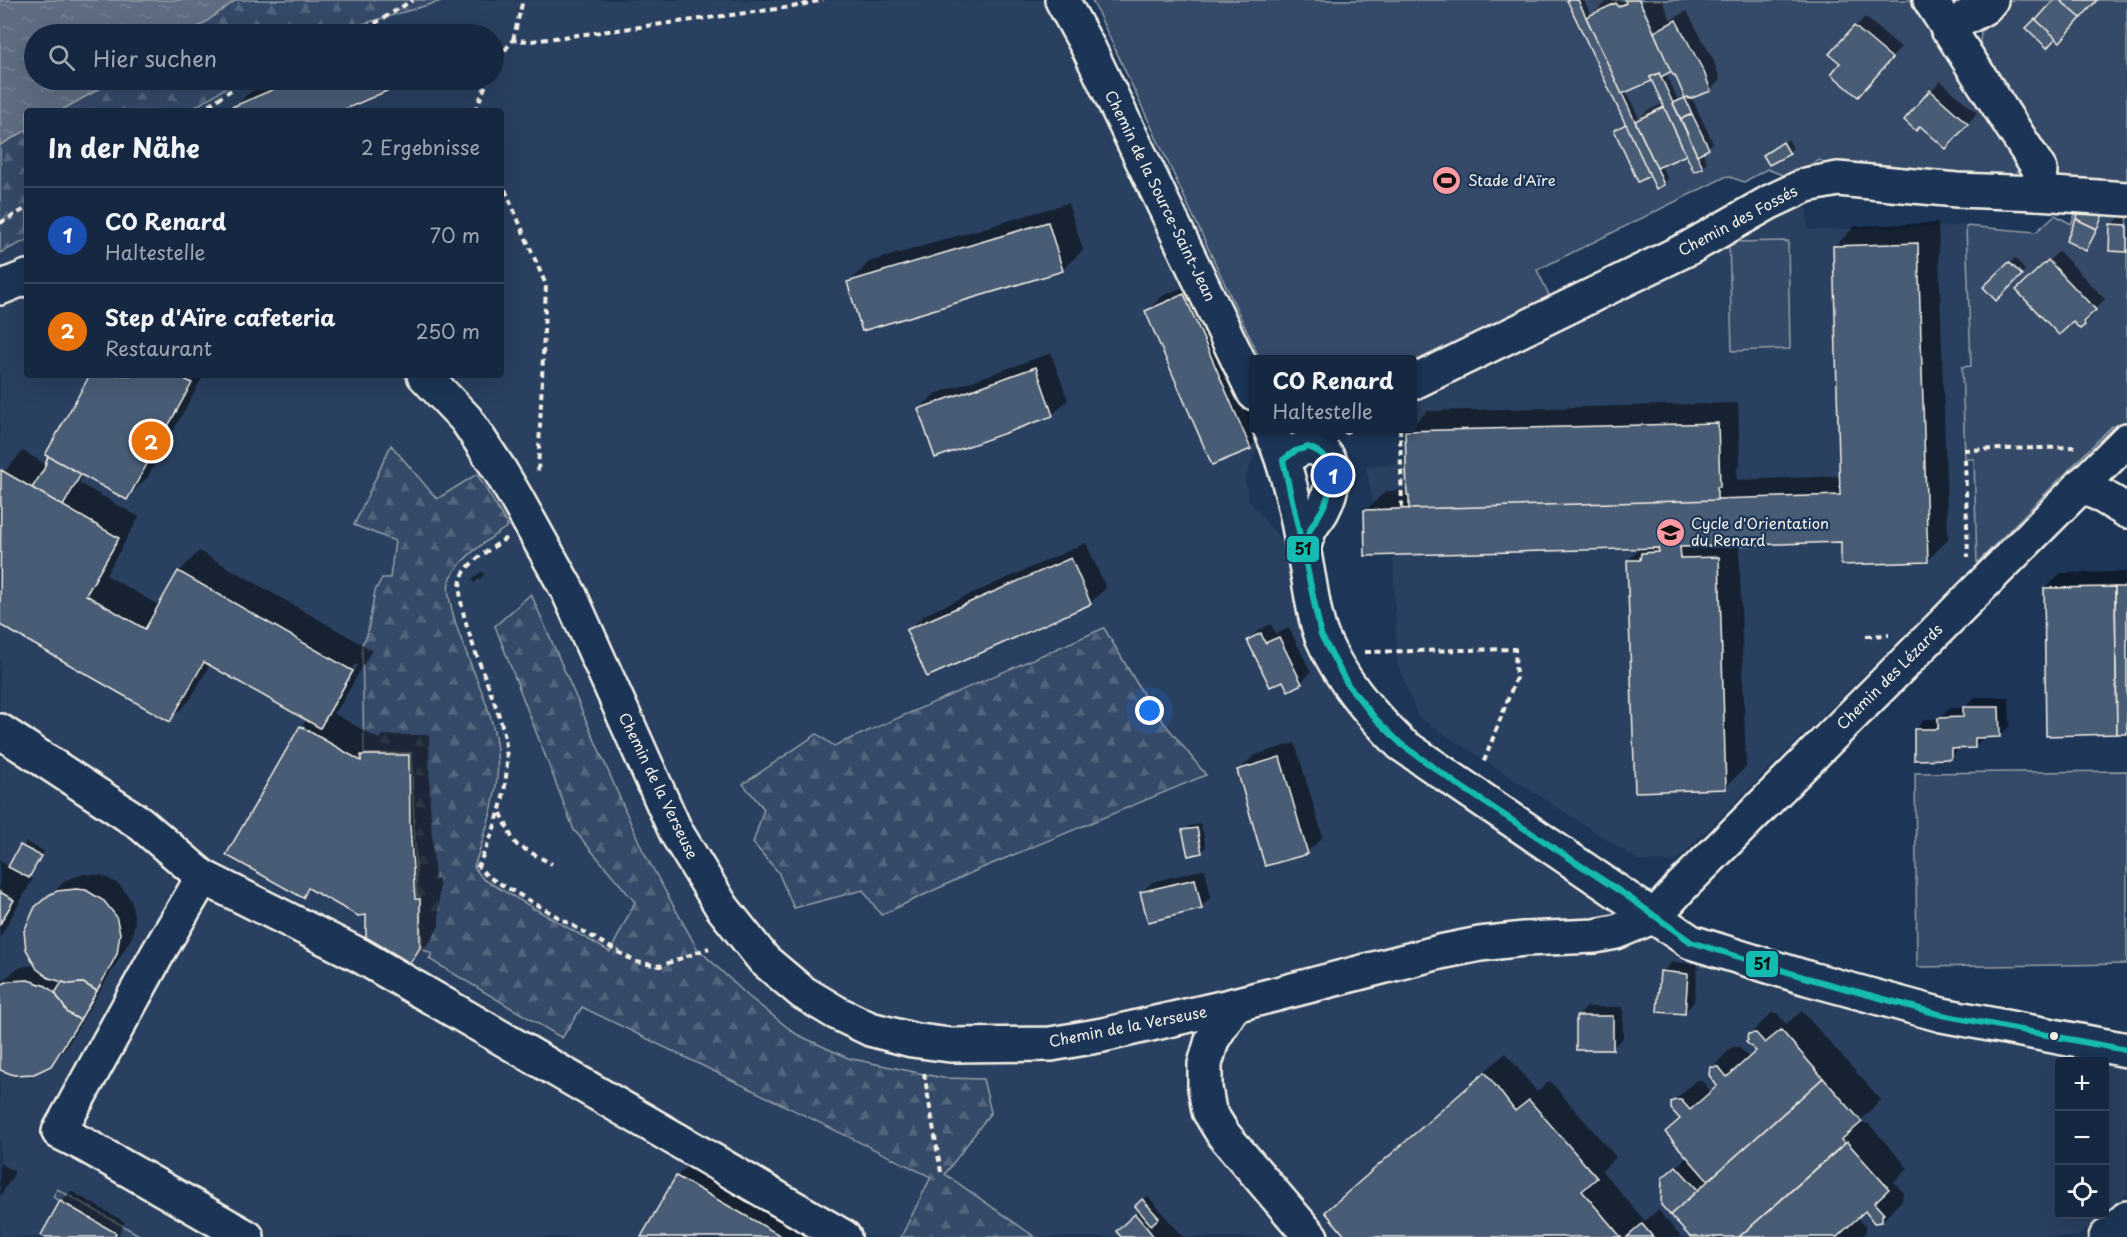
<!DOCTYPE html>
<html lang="de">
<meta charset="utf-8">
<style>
:root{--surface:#162841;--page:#23344c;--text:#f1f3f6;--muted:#9ea6b1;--line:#35445a;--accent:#1a73e8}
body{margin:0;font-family:"Playpen Sans",sans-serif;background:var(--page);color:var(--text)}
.controls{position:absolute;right:18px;bottom:18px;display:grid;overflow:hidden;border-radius:6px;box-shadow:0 6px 24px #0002}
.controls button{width:54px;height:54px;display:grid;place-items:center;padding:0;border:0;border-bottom:2px solid var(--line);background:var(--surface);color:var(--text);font:30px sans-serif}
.you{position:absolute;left:1150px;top:711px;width:21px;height:21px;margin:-15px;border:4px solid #fff;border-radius:50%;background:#1a73e8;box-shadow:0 0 0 9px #1a73e833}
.badge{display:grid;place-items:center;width:39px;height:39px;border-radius:50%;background:var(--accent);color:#fff;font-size:20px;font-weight:700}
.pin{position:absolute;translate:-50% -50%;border:3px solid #fff;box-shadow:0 2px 6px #0006}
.popup{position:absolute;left:1249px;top:355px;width:168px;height:78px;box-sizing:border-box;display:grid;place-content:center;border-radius:6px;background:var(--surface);filter:drop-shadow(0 2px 4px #0005);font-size:20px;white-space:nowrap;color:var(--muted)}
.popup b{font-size:22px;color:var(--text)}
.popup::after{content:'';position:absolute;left:50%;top:100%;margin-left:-12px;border:12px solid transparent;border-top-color:var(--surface)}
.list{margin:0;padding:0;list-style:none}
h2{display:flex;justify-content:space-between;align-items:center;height:78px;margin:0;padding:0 24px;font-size:26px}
h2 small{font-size:20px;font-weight:400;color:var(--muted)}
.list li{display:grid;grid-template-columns:39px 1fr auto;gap:18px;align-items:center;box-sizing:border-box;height:96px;padding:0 24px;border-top:2px solid var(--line)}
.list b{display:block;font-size:22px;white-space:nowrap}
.list p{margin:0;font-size:20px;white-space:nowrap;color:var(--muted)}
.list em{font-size:20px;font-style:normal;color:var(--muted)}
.icon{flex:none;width:33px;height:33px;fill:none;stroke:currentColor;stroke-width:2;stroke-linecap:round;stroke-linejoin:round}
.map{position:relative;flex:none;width:2127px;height:1237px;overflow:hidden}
.search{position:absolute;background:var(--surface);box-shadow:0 6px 24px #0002;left:24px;top:24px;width:480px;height:66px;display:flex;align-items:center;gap:15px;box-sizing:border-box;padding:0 21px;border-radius:33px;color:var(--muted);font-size:22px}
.panel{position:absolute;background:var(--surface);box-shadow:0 6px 24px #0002;left:24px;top:108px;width:480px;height:270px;border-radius:6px}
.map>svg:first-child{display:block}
.built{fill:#2a4060}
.forest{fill:url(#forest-firs);stroke:#949ea8;stroke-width:1.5}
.green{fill:#354a67;stroke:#949ea8;stroke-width:1.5}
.water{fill:url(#water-ripples);stroke:#9aa2ab;stroke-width:1.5}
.shadow{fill:#0007;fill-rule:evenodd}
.building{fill:#485b74;stroke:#f4f1e8;stroke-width:1.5}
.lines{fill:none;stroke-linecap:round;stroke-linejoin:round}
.minor-casing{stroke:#f4f1e8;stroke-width:38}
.path{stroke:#f4f1e8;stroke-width:4;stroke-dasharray:6 4.5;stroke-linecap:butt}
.minor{stroke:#1d3557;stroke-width:33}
.bus-1-casing{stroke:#1d3557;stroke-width:10}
.bus-1{stroke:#13bcb0;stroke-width:6}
.bus-dot{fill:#f4f1e8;stroke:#1d3557;stroke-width:2}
.labels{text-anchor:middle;stroke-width:4.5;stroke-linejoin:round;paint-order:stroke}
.poi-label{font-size:15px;fill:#f4f1e8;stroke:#1d3557;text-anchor:start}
.street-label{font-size:15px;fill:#f4f1e8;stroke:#1d3557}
.line-badge{stroke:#1d3557;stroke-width:2}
.pale-badge-label{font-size:16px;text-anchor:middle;font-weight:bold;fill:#111}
</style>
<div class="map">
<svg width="2127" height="1237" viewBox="0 0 2127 1237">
<defs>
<pattern id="forest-firs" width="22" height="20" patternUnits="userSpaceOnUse" patternTransform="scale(1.5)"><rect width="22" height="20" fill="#354a67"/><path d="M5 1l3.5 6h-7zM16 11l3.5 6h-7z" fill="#53657d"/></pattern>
<pattern id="water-ripples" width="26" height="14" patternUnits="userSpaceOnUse" patternTransform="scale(1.5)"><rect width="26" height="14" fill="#5e6d82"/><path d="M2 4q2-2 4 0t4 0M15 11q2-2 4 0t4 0" fill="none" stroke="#768294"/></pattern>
</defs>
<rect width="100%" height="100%" fill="#1d3557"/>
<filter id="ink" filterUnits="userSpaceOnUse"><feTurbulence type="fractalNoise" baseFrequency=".0167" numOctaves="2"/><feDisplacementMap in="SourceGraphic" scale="12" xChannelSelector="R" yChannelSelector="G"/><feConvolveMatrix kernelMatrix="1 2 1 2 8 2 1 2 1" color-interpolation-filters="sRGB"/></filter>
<g filter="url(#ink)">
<g class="built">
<path d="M445,0H1045L1139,182L1249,420L1257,448L1245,479L1248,499L1286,547L1302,618L1324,674L1379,747L1682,956L1715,970L1959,1038L2098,1061L2060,1062V1214L2103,1215L2077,1237H0V253L27,240V375H501V111H189L238,80H494V34H332L352,27Z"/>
<path d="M1803,200L1807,208L1808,230L1966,226L1977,563L1675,862L1640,861L1418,717L1397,662L1393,555L1365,556L1364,510L1374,509L1366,466L1406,463L1405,429L1412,428L1413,400L1581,321Z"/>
<path d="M2104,1063L2127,1066V1193L2105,1213Z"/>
</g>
<g class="forest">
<path d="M236,0H445L352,27L332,34H189Z"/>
<path d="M115,80H238L189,111H60Z"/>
<path d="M27,130V240L0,253V145Z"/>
<path d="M391,445L437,499L477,474L508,526C490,539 455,560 449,583C447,591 450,602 452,610C462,653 487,692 495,736C504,782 488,824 474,867L483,879L610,952L635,902L574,830L495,626L531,594L643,851L697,948L748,996L796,1034L848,1058L943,1078L983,1079L991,1112L945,1174L1035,1237H901L931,1177L582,1007L562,1038L429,959L432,954L422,949L420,896H417L411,753L364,754L362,644L367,636L375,591L382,578H390L395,541L354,525Z"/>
<path d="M1104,628L1149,704L1206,775L977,870L881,915L863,890L794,908L778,872L753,843L764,809L743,784L817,734L834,746Z"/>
</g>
<g class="green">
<path d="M1092,0H1915L2022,165L2007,183L1830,167L1820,160L1785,176L1767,169L1744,182L1727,176L1537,270L1551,299L1413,363L1412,360L1260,359Z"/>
<path d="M2009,0H2127V186L2062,180L1979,52L1981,32Z"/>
<path d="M2078,208L2127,212V425L2119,433L2112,426L1977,563L1974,459H1965L1962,367L1971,366L1966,226L2036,232L2055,215L2071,224Z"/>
<path d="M1788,241L1790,349L1732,351L1729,242Z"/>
<path d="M2127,771V964L1917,967L1915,773Z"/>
<path d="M57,1189L143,1237H114L116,1233L53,1197Z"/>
</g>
<path class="water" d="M0,0H236L189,34H34V80H115L60,111H27V130L0,145Z"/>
<g class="shadow">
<path d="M1568,0H1584L1591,15L1608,0H1638L1658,44L1661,43L1641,0H1662L1671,20L1687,11L1714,61L1720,80L1710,90L1691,96L1713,143L1702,151L1707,162L1702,167L1687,152L1661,165L1668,179L1663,184L1651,174L1616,131L1627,123ZM1671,70L1675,73L1686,96L1678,100L1666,73ZM1653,79L1664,103L1647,111L1639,118L1626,91Z"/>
<path d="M1865,17L1901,47L1869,85L1831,54Z"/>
<path d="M402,26L406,34H382Z"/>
<path d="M429,29L434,31L432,34H414Z"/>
<path d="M278,80H407L337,111H236L234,107L250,92Z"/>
<path d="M1941,81L1977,113L1956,137L1931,91Z"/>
<path d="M1788,139L1793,148L1789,152L1764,155Z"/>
<path d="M1068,203L1083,250L1062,270L849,282L869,262Z"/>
<path d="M2108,206L2090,244L2086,249L2068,240Z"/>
<path d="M2122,215H2127V250L2112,225Z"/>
<path d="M1938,223L1948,540L1928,560L1842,540L1739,544L1746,767L1725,788L1628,560L1642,547L1365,511L1386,491L1408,490L1407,431L1412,428V426L1427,411L1738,403L1740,465L1737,468V480L1841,476L1834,247L1855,226ZM1647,551H1666V554H1647Z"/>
<path d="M2059,251L2105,299L2092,312L2094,314L2084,324L2019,290Z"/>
<path d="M2015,258L2025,270L1996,298L1985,287Z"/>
<path d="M1200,280L1254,403V428H1264L1266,432L1250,447L1213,463L1147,311L1162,296Z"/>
<path d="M1051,353L1068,400L1052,415L919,409L935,394Z"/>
<path d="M92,375H204L147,478L126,498L84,474L79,483L139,517L106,575L160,606L179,572L199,551L372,650L340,706L333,713L379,739L383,735H429L430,804L435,880L439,879V926L431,941L410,961L368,913L311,888L303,896L301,727L308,719L211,663L190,700L169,721L0,624V476L23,451L47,465ZM355,664L358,665L335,704H332Z"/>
<path d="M1086,543L1106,588L1090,603L908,631L924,615Z"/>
<path d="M482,571L484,575L474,583L472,579Z"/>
<path d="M2127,572V733L2045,589L2061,573Z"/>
<path d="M1271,624L1276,634L1289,628L1311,672L1301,683L1284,679L1249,640L1259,630Z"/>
<path d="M1975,697H2009L2010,726L1999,736H1985L1974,747H1961L1950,758L1915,730L1925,719H1939L1950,708H1964Z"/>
<path d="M1295,743L1323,837L1307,852L1239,770L1255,755Z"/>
<path d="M1201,824L1206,847L1201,852L1184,831L1189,826Z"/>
<path d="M26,842L44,851L33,871L28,876L33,879L0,937V861L10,867Z"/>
<path d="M1205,869L1211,897L1201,907L1142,892L1152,882Z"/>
<path d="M83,874L101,875L120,885L131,900L135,921L132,937L66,1048L50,1065L0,1067V983L15,970L25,966L37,965L36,908L66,880Z"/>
<path d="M1672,962L1698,964L1694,1002L1684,1013L1662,972Z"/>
<path d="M1587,1007H1623V1038L1612,1048L1577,1017Z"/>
<path d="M1802,1011L1881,1100L1861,1120L1866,1124L1868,1123L1908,1168L1894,1182L1903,1192L1902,1200L1882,1221L1865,1209L1857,1217L1866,1227V1232L1861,1237H1692L1675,1168L1688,1156L1681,1118L1672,1103L1696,1080H1701L1711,1091L1718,1085L1712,1068L1732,1047H1739L1749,1058L1757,1050L1748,1036L1772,1013H1777L1786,1024Z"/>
<path d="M1506,1053L1537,1092L1550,1081L1616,1157L1602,1171L1645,1221L1658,1210L1681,1237H1348L1327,1212L1347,1192Z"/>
<path d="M698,1156L839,1237H643L677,1176Z"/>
<path d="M0,1163L15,1172L0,1197Z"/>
<path d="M71,1191L125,1222L117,1237H47L61,1202Z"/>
<path d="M1148,1196L1183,1237H1123L1118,1231L1140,1210L1141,1201Z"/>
</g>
<g class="building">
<path d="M1567,0H1578L1657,168L1664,185L1656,189Z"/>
<path d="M1625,0H1639L1672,71L1661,77L1659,73L1650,77L1652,81L1622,94L1586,17L1616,3L1618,7L1626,3Z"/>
<path d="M2054,0H2060L2081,18L2060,42L2036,20Z"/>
<path d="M2060,0H2097L2081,18Z"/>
<path d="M2035,19L2056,38L2047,48L2026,28Z"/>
<path d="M1676,20L1704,72L1711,91L1689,99L1688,97L1685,98L1675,75H1673L1671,72L1654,32Z"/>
<path d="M1854,26L1892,58L1858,97L1831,74L1840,63L1829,54Z"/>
<path d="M1659,73L1703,168L1694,172L1650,77Z"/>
<path d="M295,80H404L405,83L341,111H234L232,107Z"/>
<path d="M1930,90L1968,124L1946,149L1920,126L1916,131L1904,120Z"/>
<path d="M1685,98L1692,114L1681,119L1673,103Z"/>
<path d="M1664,107L1686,155L1657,168L1635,121Z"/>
<path d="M1692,114L1709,149L1697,155L1681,119Z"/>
<path d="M1626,124L1650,176L1638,182L1614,130Z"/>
<path d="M1783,142L1790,154L1769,165L1763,155Z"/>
<path d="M2081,208L2105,210L2097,229L2076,219Z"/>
<path d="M2076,219L2097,229L2086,251L2066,241Z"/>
<path d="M1048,222L1063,271L862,331L847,282Z"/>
<path d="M2110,224L2127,225V252L2109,251Z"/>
<path d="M1918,243L1928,562L1841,565V542L1680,547L1681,558L1719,557L1726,789L1635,792L1627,560H1640L1641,553L1659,552L1658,548L1365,556L1364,510L1840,495L1833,246Z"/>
<path d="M2048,260L2096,310L2083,322L2085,325L2080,329L2073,322L2059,335L2016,290Z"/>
<path d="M2009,262L2022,275L1996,301L1983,287Z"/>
<path d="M1184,294L1251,449L1212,465L1145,311Z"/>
<path d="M1036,367L1053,416L935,458L918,409Z"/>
<path d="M90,375H177L192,383L127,500L45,455Z"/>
<path d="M1718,423L1720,487H1717V500L1409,509V496L1407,495L1405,431Z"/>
<path d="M48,456L81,474L63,506L32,488L44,469Z"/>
<path d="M1,470L119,538L86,595L145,629L178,571L353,671L320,728L204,662L170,722L0,625Z"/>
<path d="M1071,558L1091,604L927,677L906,630Z"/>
<path d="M2115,587L2117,734L2046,736L2044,588Z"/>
<path d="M2115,587H2127V734H2117Z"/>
<path d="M1261,633L1265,643L1279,637L1302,684L1288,691L1283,681L1270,687L1247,640Z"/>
<path d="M1963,707H1999L2000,737L1975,738V748L1951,749V759L1914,760V729H1938V718L1963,717Z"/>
<path d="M300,726L361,761V755H409L410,825L415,899H420V948L410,963L366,937V915L358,916L308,888L303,898L226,855Z"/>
<path d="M1280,757L1308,854L1265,866L1237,770Z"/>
<path d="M1197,828L1202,853L1188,856L1182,830Z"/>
<path d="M20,845L41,856L29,878L8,867Z"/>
<path d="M1195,879L1202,909L1148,922L1140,892Z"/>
<path d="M76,889L86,890L104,901L116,916L120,933L117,954L97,991L83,983L69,984L49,978L37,969L26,949L24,931L35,907L49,895L57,891Z"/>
<path d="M0,892L14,900L0,924Z"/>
<path d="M1660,971L1688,974L1685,1014L1657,1012Z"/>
<path d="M28,980L46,986L55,993L68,1013L80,1020L51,1066L34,1074L14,1075L0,1070V985L9,981Z"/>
<path d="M62,982L69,984L83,983L97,991L80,1020L68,1013L55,993Z"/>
<rect x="1576" y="1016" width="37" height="34"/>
<path d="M1781,1030L1823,1078L1708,1181L1665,1132L1680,1119L1671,1109V1102L1675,1100H1681L1690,1110L1717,1086L1709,1075L1710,1067H1719L1727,1077L1756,1051L1746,1042L1748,1040L1747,1038L1748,1034L1756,1033L1765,1043Z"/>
<path d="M1485,1072L1515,1111L1529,1100L1597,1178L1582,1191L1621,1237H1346L1325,1212Z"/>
<path d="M1823,1078L1862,1122L1841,1140L1845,1143L1739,1237H1690L1670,1215Z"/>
<path d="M1847,1142L1889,1189L1874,1203L1884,1214L1882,1215V1222L1874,1223L1865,1211L1837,1237H1739Z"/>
<path d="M1676,1166L1698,1190L1670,1215L1661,1205L1662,1178Z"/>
<path d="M676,1176L783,1237H641Z"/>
<path d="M1142,1199L1159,1218L1151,1225L1135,1206Z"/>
<path d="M60,1201L116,1233L114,1237H44L41,1235Z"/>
<path d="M1135,1214L1147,1228L1154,1237H1121L1116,1231Z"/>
<path d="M1642,1224L1653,1237H1627L1634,1231Z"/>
</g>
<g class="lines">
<defs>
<g id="minor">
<path d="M1062,0L1090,51L1254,393"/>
<path d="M1930,0L2040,170L2038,193"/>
<path d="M1947,28L1985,7L1991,0"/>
<path d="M0,288L27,277"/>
<path d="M424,375L466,419L499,469L515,496L569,593L676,832L722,907L764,960L802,992L837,1013L870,1029L912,1040L950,1045L1051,1044L1103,1035L1234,1005L1440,952L1480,944L1524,939L1595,936L1616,932L1655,916L1681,887L2127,440"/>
<path d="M1412,383L1689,248L1770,202L1806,185L1838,179L1957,190L2038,193L2127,199"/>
<path d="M1270,428C1291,474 1299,525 1308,575C1312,595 1314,618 1322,637C1340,679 1369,712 1401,744L1691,942L1807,978L1942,1015L2127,1050"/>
<path d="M1283,460C1294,452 1307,442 1321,451C1340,465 1331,494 1322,511C1318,518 1312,524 1309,531C1307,536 1305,543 1303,549"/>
<path d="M2082,484L2127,511"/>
<path d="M0,731L140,823L203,877L359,955L844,1237"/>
<path d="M203,877L158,953L59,1132L85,1145L247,1237"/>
<path d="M1234,1005L1212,1040L1205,1064V1088L1209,1111L1223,1134L1311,1237"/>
<path d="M2106,1237L2127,1218"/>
</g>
</defs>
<use href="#minor" class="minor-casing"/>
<g class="path">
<path d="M345,34L374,24L413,0"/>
<path d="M513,40L523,0"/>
<path d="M494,68L501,55L513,40L532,41L792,7L823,0"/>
<path d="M200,111L246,80"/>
<path d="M475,111L488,80"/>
<path d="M501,180L546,285L538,473"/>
<path d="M0,223L27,208"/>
<path d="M1400,428L1402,509"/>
<path d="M1344,433L1355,428"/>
<path d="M1964,450L2078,447"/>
<path d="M1965,459L1968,557"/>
<path d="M506,538C492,549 468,561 462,577C450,610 499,699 505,739C512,784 497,826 478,866L487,876L636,962L660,966L709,948"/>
<path d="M1866,636L1889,635"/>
<path d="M1365,652L1515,649L1516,678L1483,764"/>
<path d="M501,813L513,840L517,845L552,864"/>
<path d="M924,1073L941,1172"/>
</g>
<use href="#minor" class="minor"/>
<defs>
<g id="bus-1">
<path d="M1308,447C1340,458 1335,484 1322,510C1318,517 1313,523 1310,530C1307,536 1305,543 1303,549L1283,460L1295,451Z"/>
<path d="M1303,549L1321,635"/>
<path d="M1303,549L1321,635"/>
<path d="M1321,635L1348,685L1375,718L1401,744L1454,782L1627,896L1691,942L1807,978L1942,1015"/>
<path d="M1942,1015L2127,1050L2115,1048Z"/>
</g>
</defs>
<use href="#bus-1" class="bus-1-casing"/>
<use href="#bus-1" class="bus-1"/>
</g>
</g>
<defs>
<symbol id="stadium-disc" viewBox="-11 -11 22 22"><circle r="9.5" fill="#ff9aa2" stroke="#1d3557"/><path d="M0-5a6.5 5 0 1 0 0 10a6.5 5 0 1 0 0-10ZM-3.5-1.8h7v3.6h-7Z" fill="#111"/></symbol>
<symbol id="school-disc" viewBox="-11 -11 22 22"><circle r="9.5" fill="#ff9aa2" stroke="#1d3557"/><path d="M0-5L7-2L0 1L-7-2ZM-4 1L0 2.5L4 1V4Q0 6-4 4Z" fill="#111"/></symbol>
</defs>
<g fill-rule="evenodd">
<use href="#stadium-disc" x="1430" y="164" width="33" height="33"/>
<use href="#school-disc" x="1654" y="516" width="33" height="33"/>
</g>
<circle class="bus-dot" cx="2054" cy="1036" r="5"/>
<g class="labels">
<g class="poi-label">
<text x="1468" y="186">Stade d'Aïre</text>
<text x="1691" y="529">Cycle d'Orientation<tspan x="1691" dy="17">du Renard</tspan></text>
</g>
<g class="street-label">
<text transform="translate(1160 196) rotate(64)" y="5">Chemin de la Source-Saint-Jean</text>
<text transform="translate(1738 221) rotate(-28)" y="5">Chemin des Fossés</text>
<text transform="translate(1890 677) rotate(-45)" y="5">Chemin des Lézards</text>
<text transform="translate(658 786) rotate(64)" y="5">Chemin de la Verseuse</text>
<text transform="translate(1128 1027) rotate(-11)" y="5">Chemin de la Verseuse</text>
</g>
</g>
<g class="line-badge">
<rect x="1286" y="535" width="34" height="28" rx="6" fill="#13bcb0"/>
<rect x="1745" y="950" width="34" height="28" rx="6" fill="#13bcb0"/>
</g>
<g class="pale-badge-label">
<text x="1303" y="555">51</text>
<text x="1762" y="970">51</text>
</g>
</svg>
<div class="controls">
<button>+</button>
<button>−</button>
<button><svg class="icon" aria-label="locate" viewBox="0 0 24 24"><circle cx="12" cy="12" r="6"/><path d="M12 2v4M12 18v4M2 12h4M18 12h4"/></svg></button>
</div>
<div class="you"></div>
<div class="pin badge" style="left:1333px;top:475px;background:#1a4fb4">1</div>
<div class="popup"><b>CO Renard</b>Haltestelle</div>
<div class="pin badge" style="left:151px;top:441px;background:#e8710a">2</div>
<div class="search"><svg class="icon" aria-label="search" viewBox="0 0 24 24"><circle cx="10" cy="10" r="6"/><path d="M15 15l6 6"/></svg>Hier suchen</div>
<section class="panel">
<h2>In der Nähe<small>2 Ergebnisse</small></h2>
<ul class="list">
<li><span class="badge" style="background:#1a4fb4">1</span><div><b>CO Renard</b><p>Haltestelle</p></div><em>70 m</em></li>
<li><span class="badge" style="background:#e8710a">2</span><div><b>Step d'Aïre cafeteria</b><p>Restaurant</p></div><em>250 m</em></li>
</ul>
</section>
</div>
